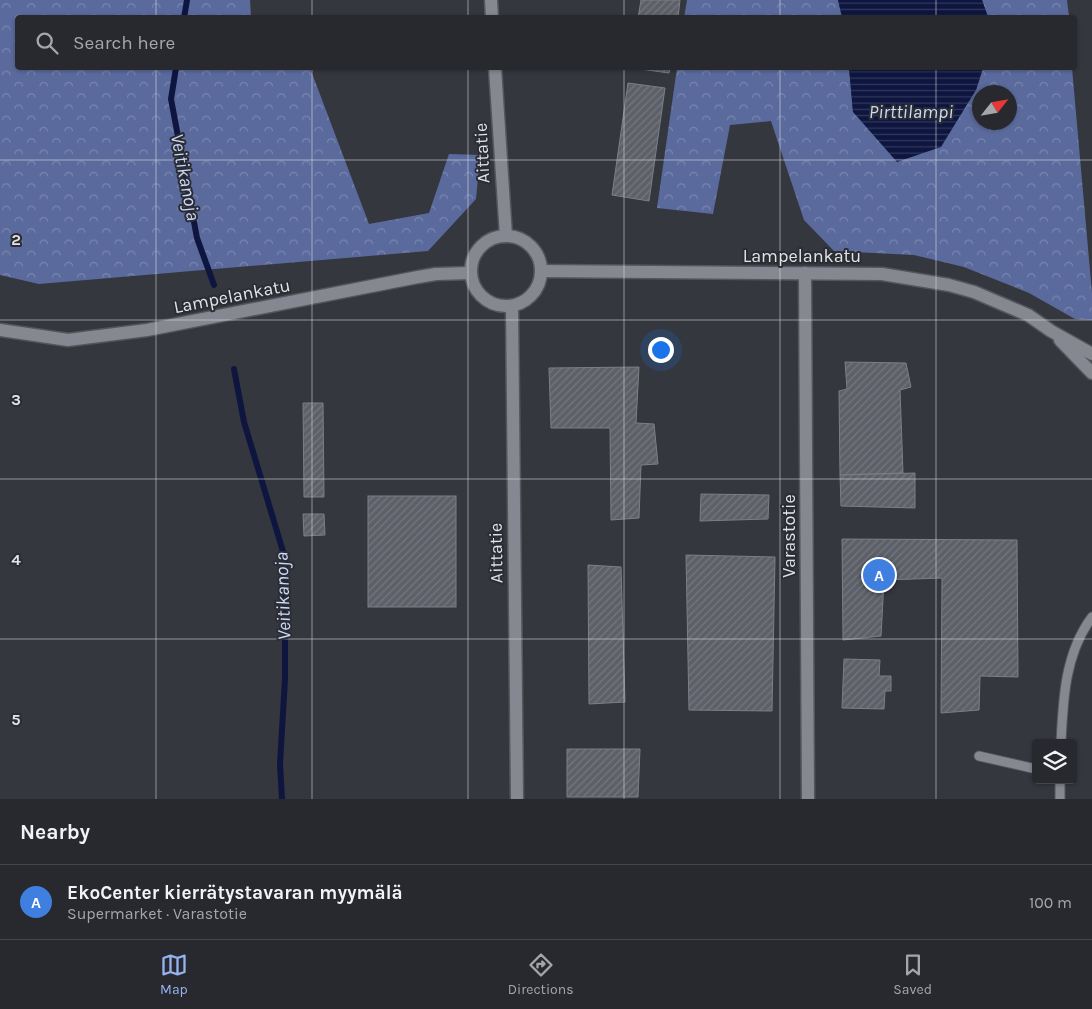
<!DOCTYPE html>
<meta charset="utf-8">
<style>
:root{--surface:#28292e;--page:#303136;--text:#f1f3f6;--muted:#a5a6aa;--line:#44454a;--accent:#95b2f1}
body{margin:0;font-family:Karla,sans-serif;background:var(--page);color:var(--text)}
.controls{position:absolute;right:15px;bottom:15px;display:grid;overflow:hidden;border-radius:5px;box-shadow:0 1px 4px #0004}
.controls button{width:45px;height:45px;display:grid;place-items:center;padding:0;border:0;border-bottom:1px solid var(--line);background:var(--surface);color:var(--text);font:25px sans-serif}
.compass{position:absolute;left:972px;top:85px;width:45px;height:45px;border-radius:50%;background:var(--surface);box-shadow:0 1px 4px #0004;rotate:59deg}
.you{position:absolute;left:660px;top:349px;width:18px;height:18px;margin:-12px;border:4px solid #fff;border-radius:50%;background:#1a73e8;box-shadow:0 0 0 8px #1a73e833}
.badge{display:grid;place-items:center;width:32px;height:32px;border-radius:50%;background:var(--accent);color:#fff;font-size:16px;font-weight:700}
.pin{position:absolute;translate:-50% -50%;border:2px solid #fff;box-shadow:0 1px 5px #0006}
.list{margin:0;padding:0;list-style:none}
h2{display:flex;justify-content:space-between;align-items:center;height:65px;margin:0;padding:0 20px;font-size:21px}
h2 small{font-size:16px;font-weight:400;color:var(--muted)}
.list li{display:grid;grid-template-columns:32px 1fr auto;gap:15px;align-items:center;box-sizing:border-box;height:75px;padding:0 20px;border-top:1px solid var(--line)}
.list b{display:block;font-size:19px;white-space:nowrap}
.list p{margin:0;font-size:16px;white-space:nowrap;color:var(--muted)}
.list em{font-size:16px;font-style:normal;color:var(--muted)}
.icon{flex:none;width:28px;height:28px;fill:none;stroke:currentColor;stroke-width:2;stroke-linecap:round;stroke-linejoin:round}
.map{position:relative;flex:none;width:1092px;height:799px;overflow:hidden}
.search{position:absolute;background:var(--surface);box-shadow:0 1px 4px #0004;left:15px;right:15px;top:15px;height:55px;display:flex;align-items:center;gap:12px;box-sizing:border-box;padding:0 18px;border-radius:5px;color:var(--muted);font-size:19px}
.sheet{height:140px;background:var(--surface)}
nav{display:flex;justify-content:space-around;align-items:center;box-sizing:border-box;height:70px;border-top:1px solid var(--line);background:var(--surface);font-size:14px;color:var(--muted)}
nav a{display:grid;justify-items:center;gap:2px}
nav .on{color:var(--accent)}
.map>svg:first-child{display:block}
.forest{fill:url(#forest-crowns);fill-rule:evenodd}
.water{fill:url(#water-rules)}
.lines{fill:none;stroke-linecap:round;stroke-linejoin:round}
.stream{stroke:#0e1640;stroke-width:6}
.building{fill:url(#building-hatch);stroke:#7c7f87}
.lane-casing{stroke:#53565b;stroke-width:11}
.street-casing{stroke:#53565b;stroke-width:15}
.lane{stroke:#858891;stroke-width:9}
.street{stroke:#858891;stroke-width:12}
.grid{fill:none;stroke:#e1e3e7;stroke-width:1;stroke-opacity:0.55}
.labels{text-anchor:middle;stroke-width:4;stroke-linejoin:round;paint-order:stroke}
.street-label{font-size:18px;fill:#e1e3e7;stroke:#2b2d34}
.water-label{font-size:19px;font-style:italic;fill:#ced9f8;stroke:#2b2d34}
.grid-label{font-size:16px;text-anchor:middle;font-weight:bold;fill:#e1e3e7;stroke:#2b2d34;stroke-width:4;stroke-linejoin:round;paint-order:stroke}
</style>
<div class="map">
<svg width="1092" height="799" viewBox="0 0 1092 799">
<defs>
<pattern id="forest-crowns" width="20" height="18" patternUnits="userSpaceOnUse" patternTransform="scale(1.25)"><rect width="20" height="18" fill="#5b6a9d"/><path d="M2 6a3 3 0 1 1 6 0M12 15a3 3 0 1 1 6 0" fill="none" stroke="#7a86af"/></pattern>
<pattern id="water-rules" width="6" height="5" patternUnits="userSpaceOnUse" patternTransform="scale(1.25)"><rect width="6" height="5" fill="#0e1640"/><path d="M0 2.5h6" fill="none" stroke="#31385c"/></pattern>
<pattern id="building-hatch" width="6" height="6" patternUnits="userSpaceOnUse" patternTransform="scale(1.25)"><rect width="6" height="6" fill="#5d6068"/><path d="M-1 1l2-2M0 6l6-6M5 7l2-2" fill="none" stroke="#74777e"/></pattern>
</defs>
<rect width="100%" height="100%" fill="#35373e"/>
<g class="forest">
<path d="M0,0H250L251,17L18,18V68H310L369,224L429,213L449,154L480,155L476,199L428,251L39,284L0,275Z"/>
<path d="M687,0H838L842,17L684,18Z"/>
<path d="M982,0H1067L1069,17H988Z"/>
<path d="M677,68H849L853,112L976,90L983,68H1072L1092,293V320L1075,319L1029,293L964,267L914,255L834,251L804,220L771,121L730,125L713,214L657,208ZM980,92H1010V122H980Z"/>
</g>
<g class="water">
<path d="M838,0H982L988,17H842Z"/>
<path d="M849,68H983L976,90L941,147L897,162L853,112Z"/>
</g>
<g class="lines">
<g class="stream">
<path d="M184,18L187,0"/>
<path d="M176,68L171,99L197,238L214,285"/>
<path d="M234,369L244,422L285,558V679L280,764L282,799"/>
</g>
</g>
<g class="building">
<path d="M641,0H680L678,18H638Z"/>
<path d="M633,68H670L669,73Z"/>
<path d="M628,83L665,88L649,201L612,195Z"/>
<path d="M845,362L906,363L911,387L900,390L903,473L840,475L839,391L847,389Z"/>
<path d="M639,367L636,423L654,424L658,464L641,465L639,518L611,520L610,428H551L549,368Z"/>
<path d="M303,403H323L324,497H304Z"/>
<path d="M915,473V508L841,506L840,475Z"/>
<path d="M701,494L769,495L768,519L700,521Z"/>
<rect x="368" y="496" width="88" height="111"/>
<path d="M303,514H324L325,535L304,536Z"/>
<path d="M842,539L1017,540L1018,677L980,676L979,710L941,713L942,578L884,580L881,636L843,640Z"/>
<path d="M686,555L775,557L772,711L689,710Z"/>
<path d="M588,565L621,567L625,702L589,704Z"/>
<path d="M844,659L880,660L879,676H891V691H885L884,709L842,708Z"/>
<path d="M567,749H640L638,797H567Z"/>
</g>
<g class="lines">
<defs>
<g id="lane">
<path d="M1061,743C1063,699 1065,653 1092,617"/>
<path d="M979,756L1036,769"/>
<path d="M1060,799V780"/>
</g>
<g id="street">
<path d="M491,0L492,18"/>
<path d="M495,68L506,236"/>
<circle cx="506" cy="271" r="35"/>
<path d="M541,271L882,274L949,285L974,292L1028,315L1051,331L1092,354"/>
<path d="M805,273L808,799"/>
<path d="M512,306L517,799"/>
<path d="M0,330L68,340L147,330L418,277L436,274L470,273"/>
<path d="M1060,340L1092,373"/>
</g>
</defs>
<use href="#lane" class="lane-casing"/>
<use href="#street" class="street-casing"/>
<use href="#lane" class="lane"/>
<use href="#street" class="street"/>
</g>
<path class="grid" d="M156,0V18M312,0V18M468,0V18M624,0V18M780,0V18M936,0V18M156,68V799M312,68V799M468,68V799M624,68V799M780,68V799M936,68V799M0,160H1092M0,320H1092M0,479H1092M0,639H1092"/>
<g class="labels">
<g class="street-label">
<text transform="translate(482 153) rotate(-93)" y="6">Aittatie</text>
<text x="802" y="262">Lampelankatu</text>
<text transform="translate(232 296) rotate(-11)" y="6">Lampelankatu</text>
<text transform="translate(789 536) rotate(-90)" y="6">Varastotie</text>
<text transform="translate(496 553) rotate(-91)" y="6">Aittatie</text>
</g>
<g class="water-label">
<text x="911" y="118">Pirttilampi</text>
<text transform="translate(186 177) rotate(79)" y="7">Veitikanoja</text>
<text transform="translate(282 596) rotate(-92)" y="7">Veitikanoja</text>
</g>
</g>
<g class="grid-label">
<text x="16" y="245">2</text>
<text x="16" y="405">3</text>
<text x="16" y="565">4</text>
<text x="16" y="725">5</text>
</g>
</svg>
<div class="controls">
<button><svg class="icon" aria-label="layers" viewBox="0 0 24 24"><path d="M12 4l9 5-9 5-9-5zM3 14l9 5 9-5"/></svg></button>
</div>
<svg class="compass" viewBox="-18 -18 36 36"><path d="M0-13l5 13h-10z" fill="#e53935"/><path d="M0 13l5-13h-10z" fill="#a5a6aa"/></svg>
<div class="you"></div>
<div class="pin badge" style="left:879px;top:575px;background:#3f7fe0">A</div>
<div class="search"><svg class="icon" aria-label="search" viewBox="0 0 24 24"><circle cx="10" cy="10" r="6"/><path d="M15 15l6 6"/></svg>Search here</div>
</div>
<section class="sheet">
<h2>Nearby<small></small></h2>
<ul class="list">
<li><span class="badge" style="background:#3f7fe0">A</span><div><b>EkoCenter kierrätystavaran myymälä</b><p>Supermarket · Varastotie</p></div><em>100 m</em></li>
</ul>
</section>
<nav>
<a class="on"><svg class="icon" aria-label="map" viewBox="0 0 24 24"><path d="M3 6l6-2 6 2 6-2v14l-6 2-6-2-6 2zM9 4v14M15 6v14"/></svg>Map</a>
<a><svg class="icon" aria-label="directions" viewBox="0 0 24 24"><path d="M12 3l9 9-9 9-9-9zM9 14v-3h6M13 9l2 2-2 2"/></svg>Directions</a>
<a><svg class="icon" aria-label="saved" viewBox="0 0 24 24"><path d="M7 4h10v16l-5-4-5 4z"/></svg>Saved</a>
</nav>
